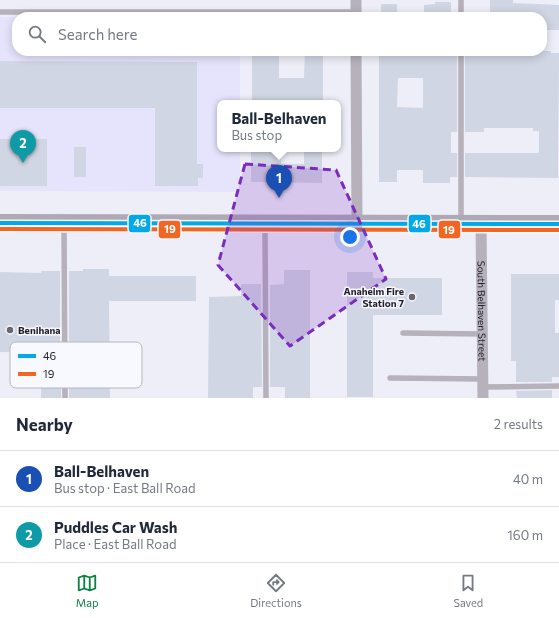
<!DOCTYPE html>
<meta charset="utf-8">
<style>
:root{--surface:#fff;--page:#f2f2f3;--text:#1f2937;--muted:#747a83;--line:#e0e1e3;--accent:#0b8043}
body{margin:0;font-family:Commissioner,sans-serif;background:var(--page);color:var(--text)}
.you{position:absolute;left:350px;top:237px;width:14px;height:14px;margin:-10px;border:3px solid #fff;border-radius:50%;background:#1a73e8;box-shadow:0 0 0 6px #1a73e833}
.badge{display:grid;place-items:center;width:26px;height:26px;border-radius:50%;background:var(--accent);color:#fff;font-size:13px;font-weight:700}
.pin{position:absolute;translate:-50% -33px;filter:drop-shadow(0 1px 2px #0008)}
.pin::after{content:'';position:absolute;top:21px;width:14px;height:12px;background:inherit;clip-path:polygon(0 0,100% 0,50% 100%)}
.popup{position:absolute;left:217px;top:100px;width:124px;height:52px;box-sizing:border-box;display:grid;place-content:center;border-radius:8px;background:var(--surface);filter:drop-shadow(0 1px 3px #0005);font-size:13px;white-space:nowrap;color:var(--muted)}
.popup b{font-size:15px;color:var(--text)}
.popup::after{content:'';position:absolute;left:50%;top:100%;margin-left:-8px;border:8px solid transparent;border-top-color:var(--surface)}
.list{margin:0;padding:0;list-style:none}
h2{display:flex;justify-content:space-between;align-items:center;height:52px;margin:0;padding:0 16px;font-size:17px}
h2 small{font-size:13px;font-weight:400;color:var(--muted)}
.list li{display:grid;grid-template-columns:26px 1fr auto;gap:12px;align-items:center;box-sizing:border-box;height:56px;padding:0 16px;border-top:1px solid var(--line)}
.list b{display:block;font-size:15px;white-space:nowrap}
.list p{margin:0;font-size:13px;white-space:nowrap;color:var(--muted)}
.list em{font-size:13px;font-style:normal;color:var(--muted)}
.icon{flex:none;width:22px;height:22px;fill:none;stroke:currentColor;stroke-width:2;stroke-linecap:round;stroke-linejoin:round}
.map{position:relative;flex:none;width:559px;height:398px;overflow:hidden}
.search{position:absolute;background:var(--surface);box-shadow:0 2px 10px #0003;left:12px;right:12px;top:12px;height:44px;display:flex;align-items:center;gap:10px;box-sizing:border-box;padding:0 14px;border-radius:16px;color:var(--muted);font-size:15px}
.sheet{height:164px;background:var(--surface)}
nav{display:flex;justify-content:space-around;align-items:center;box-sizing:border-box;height:56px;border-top:1px solid var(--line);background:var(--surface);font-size:11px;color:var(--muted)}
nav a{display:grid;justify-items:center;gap:2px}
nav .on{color:var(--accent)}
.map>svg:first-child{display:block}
.built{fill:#e6e4fc}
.building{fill:#d1d6e4;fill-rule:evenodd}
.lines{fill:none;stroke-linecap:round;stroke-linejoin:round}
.lane{stroke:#b6b1ba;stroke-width:5.5}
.street{stroke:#b6b1ba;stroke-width:11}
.primary{stroke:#aea9b4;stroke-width:18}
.bus-1-casing{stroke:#f8f8ff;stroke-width:7}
.bus-2-casing{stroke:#f8f8ff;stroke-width:7}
.bus-1{stroke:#02a8e8;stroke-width:4}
.bus-2{stroke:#f26522;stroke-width:4}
.marked{fill:#7b2cbf;fill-opacity:0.2;stroke:#7b2cbf;stroke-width:3;stroke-dasharray:8 5;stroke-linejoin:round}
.poi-dot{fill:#676772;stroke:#f8f8ff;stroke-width:1.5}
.labels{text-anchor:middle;stroke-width:3;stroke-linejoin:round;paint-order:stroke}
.poi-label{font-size:10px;font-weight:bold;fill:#1f1e2a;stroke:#f8f8ff;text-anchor:end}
.street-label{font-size:10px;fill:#1f1e2a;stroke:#f8f8ff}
.key{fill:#f8f8ff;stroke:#b7b7bf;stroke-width:1}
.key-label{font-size:11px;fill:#1f1e2a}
.line-badge{stroke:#f8f8ff;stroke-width:1.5}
.badge-label{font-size:11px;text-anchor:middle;font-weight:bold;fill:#fff}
</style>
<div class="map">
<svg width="559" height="398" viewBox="0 0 559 398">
<rect width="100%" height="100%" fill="#eeeef9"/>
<path class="built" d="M0,17H86H17V51H240V103H220V149H240V192L0,191Z"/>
<g class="building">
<path d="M490,0H513V3L559,5V30H542V17H490Z"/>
<path d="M435,2H451V17H424V5L435,4Z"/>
<rect x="381" y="4" width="16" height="13"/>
<path d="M252,51H279V78H304L305,51H323V103H252Z"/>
<path d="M379,51H457V132H451V153H457V177H450V183H423V170H397V182H379ZM398,78H423V108L397,107Z"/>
<path d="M465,51H551V53H559L558,178L465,177V153H539V131H533V128H484V132H465Z"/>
<path d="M0,61L197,62V164H203V178H198V186H155V108H0Z"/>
<rect x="0" y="139" width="47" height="47"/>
<rect x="74" y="147" width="12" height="30"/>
<path d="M251,149H279L278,151H281V164H304V149H322V183L251,182Z"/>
<path d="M83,269H109V276H196V301H109L110,398H69V379H84V349H69V271H83Z"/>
<path d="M284,270H310V398H285V387H270V285L284,284Z"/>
<path d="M41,271H60V349H53V379H61V398H41V353L0,352V272L41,273Z"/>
<path d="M347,272H373V278H442V315H373V397H347Z"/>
<path d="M511,274H559V300H555V333H559V377H552V382H516V361H511Z"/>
<path d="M241,284H261L262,387H253V398H208L209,297L241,296Z"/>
<path d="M552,390V398H517L516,391Z"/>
</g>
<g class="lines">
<g class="lane">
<path d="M0,12H356"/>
<path d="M461,17V0"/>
<path d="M461,221V51"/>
<path d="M64,225L65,398"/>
<path d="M265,226L266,398"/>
<path d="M403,333L482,334"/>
<path d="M390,378L483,379"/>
<path d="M483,387L559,386"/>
</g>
<g class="street">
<path d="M356,0V17"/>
<path d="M356,51L357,223"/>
<path id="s1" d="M481,224L483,398"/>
</g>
<path class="primary" d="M0,223L559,224"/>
<defs>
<path id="bus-1" d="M0,223L559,224"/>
<path id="bus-2" d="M0,229L559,230"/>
</defs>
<use href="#bus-1" class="bus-1-casing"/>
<use href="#bus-2" class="bus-2-casing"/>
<use href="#bus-1" class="bus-1"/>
<use href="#bus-2" class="bus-2"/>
</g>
<path class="marked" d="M245,164L336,170L386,279L290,346L218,265Z"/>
<g class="poi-dot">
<circle cx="412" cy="297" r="4"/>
<circle cx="10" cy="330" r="4"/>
</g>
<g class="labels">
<g class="poi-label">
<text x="404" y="295">Anaheim Fire<tspan x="404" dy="12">Station 7</tspan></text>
<text x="18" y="334" text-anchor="start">Benihana</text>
</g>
<g class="street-label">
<text dy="4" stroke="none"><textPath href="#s1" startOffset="87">South Belhaven Street</textPath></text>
</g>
</g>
<rect x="10" y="342" width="132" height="46" rx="6" class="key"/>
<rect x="18" y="354" width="18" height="4" fill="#02a8e8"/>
<rect x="18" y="372" width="18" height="4" fill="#f26522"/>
<g class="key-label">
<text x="43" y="360">46</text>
<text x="43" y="378">19</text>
</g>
<g class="line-badge">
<rect x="128" y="214" width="23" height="19" rx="4" fill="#02a8e8"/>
<rect x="408" y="214" width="23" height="19" rx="4" fill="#02a8e8"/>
<rect x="158" y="220" width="23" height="19" rx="4" fill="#f26522"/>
<rect x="438" y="220" width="23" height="19" rx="4" fill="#f26522"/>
</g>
<g class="badge-label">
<text x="140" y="227">46</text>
<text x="419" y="228">46</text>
<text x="170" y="233">19</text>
<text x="449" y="234">19</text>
</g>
</svg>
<div class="you"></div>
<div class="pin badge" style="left:279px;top:198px;background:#1a4fb4">1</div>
<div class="popup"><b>Ball-Belhaven</b>Bus stop</div>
<div class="pin badge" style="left:23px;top:163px;background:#0f9aa8">2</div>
<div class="search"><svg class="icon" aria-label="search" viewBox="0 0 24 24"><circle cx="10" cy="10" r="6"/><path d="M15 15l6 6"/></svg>Search here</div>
</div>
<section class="sheet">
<h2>Nearby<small>2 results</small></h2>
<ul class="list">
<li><span class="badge" style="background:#1a4fb4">1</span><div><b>Ball-Belhaven</b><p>Bus stop · East Ball Road</p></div><em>40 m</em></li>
<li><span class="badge" style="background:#0f9aa8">2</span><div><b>Puddles Car Wash</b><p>Place · East Ball Road</p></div><em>160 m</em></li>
</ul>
</section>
<nav>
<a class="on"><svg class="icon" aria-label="map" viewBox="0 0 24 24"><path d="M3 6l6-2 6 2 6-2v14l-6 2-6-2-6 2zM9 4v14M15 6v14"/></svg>Map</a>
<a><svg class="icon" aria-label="directions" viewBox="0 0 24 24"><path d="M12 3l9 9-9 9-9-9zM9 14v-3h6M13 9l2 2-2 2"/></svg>Directions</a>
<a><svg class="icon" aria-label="saved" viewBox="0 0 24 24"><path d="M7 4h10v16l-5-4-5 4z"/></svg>Saved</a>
</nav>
